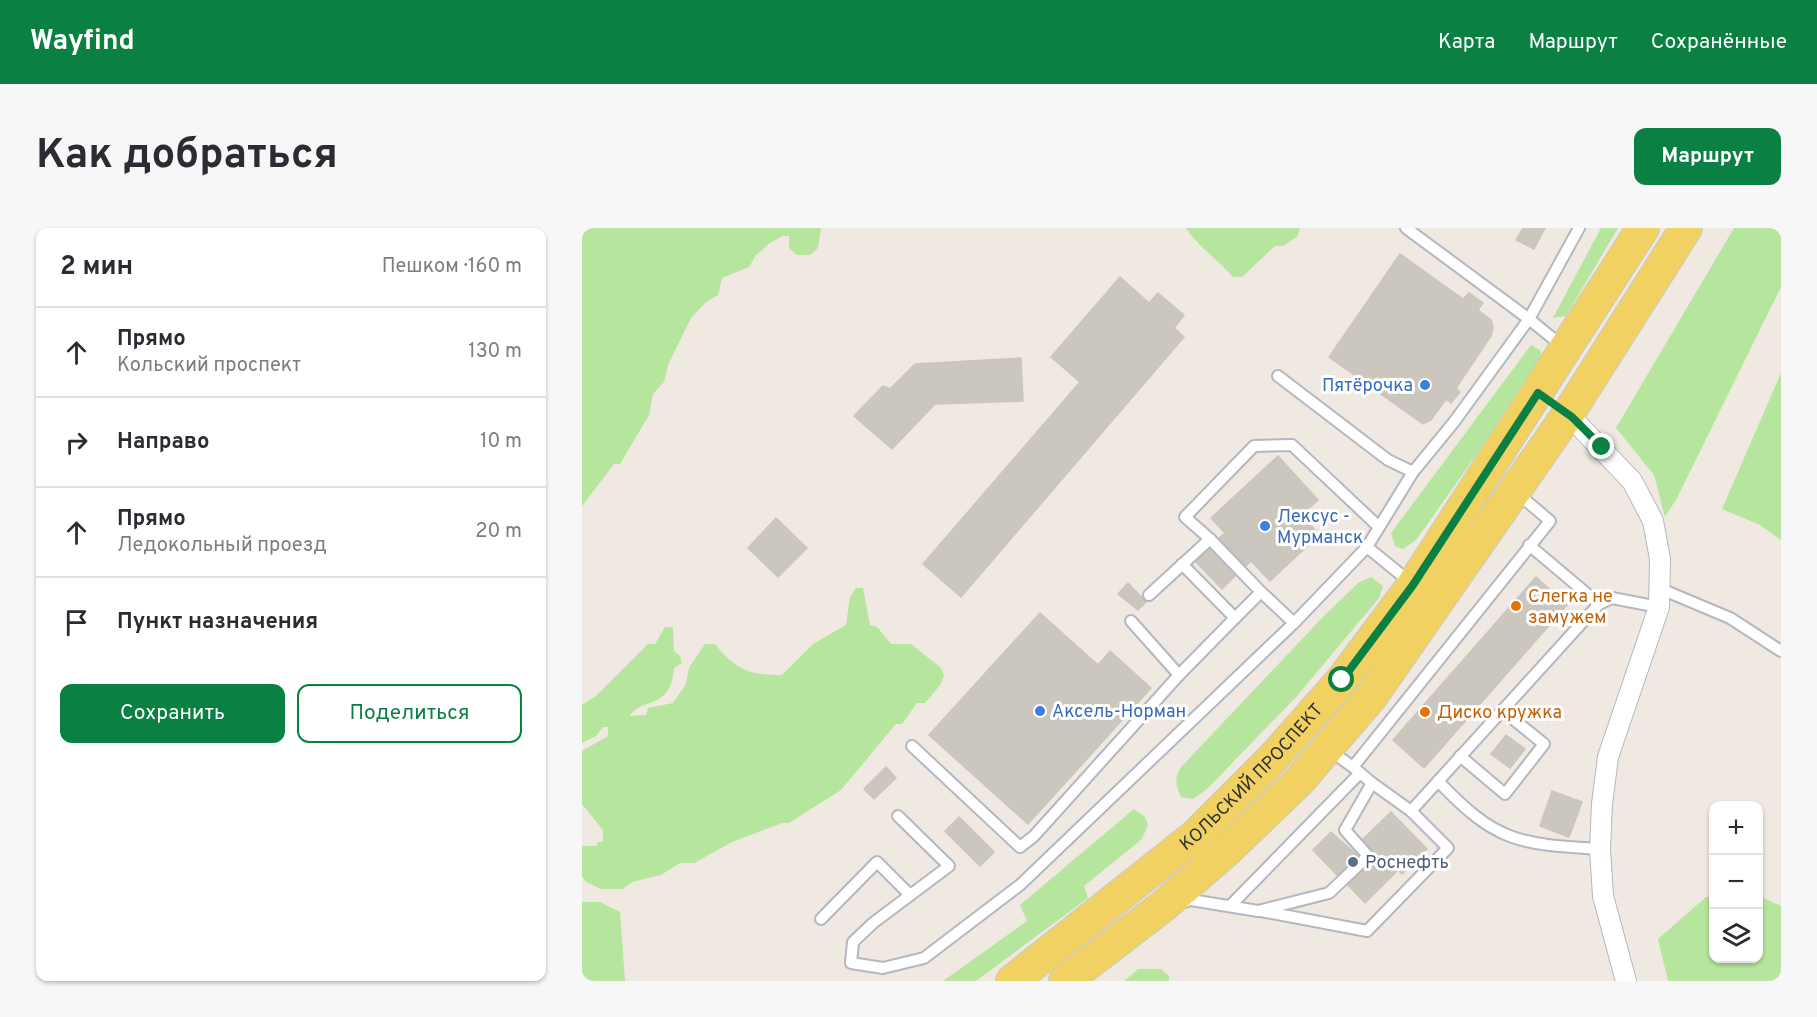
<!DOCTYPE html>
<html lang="ru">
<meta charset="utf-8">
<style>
:root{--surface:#fff;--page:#f7f7f7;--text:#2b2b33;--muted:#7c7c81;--line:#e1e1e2;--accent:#0b8043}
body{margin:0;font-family:Overpass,sans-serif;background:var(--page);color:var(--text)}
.controls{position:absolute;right:18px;bottom:18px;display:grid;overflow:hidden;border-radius:12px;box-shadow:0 2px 4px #0004}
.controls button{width:54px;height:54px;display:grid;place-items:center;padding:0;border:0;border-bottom:2px solid var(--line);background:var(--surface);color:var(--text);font:30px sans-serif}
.stop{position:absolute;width:18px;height:18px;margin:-14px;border:4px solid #0b8043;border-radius:50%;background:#fff}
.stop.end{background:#0b8043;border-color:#fff;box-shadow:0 2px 6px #0008}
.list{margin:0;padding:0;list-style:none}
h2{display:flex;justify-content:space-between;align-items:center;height:78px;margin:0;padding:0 24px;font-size:26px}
h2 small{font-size:20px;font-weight:400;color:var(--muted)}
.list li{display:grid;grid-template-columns:39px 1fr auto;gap:18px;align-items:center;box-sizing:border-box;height:90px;padding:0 24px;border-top:2px solid var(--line)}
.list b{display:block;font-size:22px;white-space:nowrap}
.list p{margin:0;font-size:20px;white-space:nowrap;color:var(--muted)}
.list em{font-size:20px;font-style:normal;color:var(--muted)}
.actions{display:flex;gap:12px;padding:18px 24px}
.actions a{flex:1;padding:14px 0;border:2px solid var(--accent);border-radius:12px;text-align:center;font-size:21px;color:var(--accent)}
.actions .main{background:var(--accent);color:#fff}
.icon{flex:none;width:33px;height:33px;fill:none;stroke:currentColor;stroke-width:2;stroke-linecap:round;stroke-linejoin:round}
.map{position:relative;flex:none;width:1199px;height:753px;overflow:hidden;border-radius:12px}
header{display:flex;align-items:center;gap:36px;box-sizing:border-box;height:84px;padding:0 30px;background:var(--accent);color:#fff}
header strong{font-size:28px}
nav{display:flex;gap:33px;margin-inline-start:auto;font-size:21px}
.intro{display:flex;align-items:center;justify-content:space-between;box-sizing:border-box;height:144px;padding:0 36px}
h1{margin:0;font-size:42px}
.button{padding:15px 27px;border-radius:12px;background:var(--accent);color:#fff;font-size:21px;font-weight:700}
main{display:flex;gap:36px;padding:0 36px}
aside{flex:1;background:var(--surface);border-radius:12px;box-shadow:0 2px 4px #0004}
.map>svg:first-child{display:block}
.green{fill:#b6e59e}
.building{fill:#cbc7bf;stroke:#cbc5ba;stroke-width:1.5}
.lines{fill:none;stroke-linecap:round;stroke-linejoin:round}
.lane-casing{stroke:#b4b7c1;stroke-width:14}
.street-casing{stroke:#b4b7c1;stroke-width:22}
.primary-casing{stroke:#c9c9c9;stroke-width:34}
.lane{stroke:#fff;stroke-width:10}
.street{stroke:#fff;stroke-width:20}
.primary{stroke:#f2d163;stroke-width:32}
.route{stroke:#0b8043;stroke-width:8}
.shop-dot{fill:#3f7fe0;stroke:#fff;stroke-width:2}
.food-dot{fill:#e8710a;stroke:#fff;stroke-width:2}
.service-dot{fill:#5c6f8a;stroke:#fff;stroke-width:2}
.labels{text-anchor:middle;stroke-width:6;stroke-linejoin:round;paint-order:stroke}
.shop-label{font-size:18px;fill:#366cbe;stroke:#fff;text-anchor:start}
.food-label{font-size:18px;fill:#c56008;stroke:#fff;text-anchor:start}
.street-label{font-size:18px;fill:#2e2e2e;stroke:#fff}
.service-label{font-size:18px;fill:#4e5e75;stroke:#fff;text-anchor:start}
</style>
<header>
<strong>Wayfind</strong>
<nav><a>Карта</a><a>Маршрут</a><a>Сохранённые</a></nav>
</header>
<div class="intro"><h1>Как добраться</h1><a class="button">Маршрут</a></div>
<main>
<aside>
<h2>2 мин<small>Пешком · 160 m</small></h2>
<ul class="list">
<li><svg class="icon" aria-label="ahead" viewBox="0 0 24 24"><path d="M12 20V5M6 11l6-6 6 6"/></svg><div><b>Прямо</b><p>Кольский проспект</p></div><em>130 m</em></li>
<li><svg class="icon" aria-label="right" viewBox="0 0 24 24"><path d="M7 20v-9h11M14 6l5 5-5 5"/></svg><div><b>Направо</b></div><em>10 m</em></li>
<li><svg class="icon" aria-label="ahead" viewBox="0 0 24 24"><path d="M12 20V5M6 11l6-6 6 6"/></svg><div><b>Прямо</b><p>Ледокольный проезд</p></div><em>20 m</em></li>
<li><svg class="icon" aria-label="arrive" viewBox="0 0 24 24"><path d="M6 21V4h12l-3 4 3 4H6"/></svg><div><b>Пункт назначения</b></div></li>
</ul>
<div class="actions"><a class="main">Сохранить</a><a>Поделиться</a></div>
</aside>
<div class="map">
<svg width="1199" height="753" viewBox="0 0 1199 753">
<rect width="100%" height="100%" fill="#efe9e1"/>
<g class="green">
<path d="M0,0H239L236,20L228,27H215L207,20V8H200L188,15L174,27L167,39L140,50L136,67L124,74L109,90L86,137L82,154L71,166L67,187L38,236H32L0,278Z"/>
<path d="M604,0H718L715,9L701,18H693L660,49H651C636,31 617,20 604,0Z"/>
<path d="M1019,0H1036L984,88L971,90Z"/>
<path d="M1152,0H1199V59L1095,270L1083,289L1072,247L1034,200Z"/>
<path d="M949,117L959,123L958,137L834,312L821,321L813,318L809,305Z"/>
<path d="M1199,145V312L1178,297L1140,281Z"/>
<path d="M789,349L801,358L797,370L715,468L625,561L611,571L599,569C593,556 592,549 600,538L740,390L776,355Z"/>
<path d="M274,360H281L288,397L295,399L309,416H329L359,440L362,447L359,456L343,475H335L320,496H314L259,562L207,595H200L150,614L112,635H98L79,647L50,654L41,661H19L4,654L0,648V618H14L16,614H21V602L0,576V523L26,508V499H21L14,508L0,515V477L14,468L66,416H73L83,399H91L92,423L98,428L100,435L92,440C88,484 60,468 48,488L64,487L66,480L91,475L104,456L107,440L123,416H133C154,442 167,447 200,447L231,416L264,397L268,369Z"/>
<path d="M552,581L563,589L566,597L560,611L502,658L506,670L394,753H361L445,693L438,677Z"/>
<path d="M1177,668L1199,678V753H1086L1076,711L1124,669H1131L1132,730H1176Z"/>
<path d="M0,674H18L38,684L43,753H0Z"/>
<path d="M556,741H579L587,748V753H535H542Z"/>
</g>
<g class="building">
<path d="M941,0H963L952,21L934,12Z"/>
<path d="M818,26L881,71L887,65L901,75L896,82L909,92L911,99L909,108L874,160L878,164L869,175L864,171L849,192L841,196L747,129Z"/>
<path d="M538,49L567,75L576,65L602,87L592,100L602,109L379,369L341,336L498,154L469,129Z"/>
<path d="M439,130L441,173L353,176L310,221L272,188L301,158L308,161L333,136Z"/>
<path d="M696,228L736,272L720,287L737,307L688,353L669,333L664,338L637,310L643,305L629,290Z"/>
<path d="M194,290L225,320L196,349L166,320Z"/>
<path d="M628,321L653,348L640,361L614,334Z"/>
<path d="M954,349L985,377L842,540L811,512Z"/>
<path d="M546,355L564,374L556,382L536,366Z"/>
<path d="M458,385L516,437L528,423L569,460L446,596L347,507Z"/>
<path d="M924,507L943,521L928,540L909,526Z"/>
<path d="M304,539L314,550L292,571L282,561Z"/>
<path d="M970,563L1000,574L987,609L958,598Z"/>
<path d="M809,584L845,621L820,646L816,642L783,675L766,657L793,631L792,624L781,611Z"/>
<path d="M377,589L412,624L398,638L363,603Z"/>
<path d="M749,604L776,628L755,647L731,622Z"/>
</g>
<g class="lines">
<defs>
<g id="lane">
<path d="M980,118L947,91L997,0"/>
<path d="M696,148L806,232L831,244L872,194L947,91L824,0"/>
<path d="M628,311L679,364"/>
<path d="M947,317L1017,376L1030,370L1077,379"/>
<path d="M785,319L831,244"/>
<path d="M1079,361L1148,390L1199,423"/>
<path d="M567,367L628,311L603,289L672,218L710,217L797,299"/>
<path d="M653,390L679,364L712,395"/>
<path d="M549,393L597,447"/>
<path d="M330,518L438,619L452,608L597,447L653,390L600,336"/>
<path d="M747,522L771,539"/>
<path d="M878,528L923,566L962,516L920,482"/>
<path d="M856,553C914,614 935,616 1018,621"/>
<path d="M829,583L1017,376"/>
<path d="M316,588L367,638L291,695L271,714L269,735L301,740L342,730L438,657L712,395L785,319L828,354"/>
<path d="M598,675L609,672L676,683L747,665L786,628L763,602L790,555L771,539L968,293L935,265"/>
<path d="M648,678L778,545"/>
<path d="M679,683L785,703L866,620L829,583L790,555"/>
<path d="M239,691L295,634L328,667"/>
</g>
<path id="street" d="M986,186L1050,253L1071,293L1078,331L1077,379L1026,529L1020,576L1018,621L1021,668L1044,753"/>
<g id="primary">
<path id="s1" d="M430,753L614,607L691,530L760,452L831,357L1061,0"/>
<path d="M483,753L580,679L644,623L717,553L789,469L986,186L1104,0"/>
</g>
</defs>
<use href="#lane" class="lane-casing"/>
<use href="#street" class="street-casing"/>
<use href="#primary" class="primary-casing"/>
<use href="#lane" class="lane"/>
<use href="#street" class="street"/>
<use href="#primary" class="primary"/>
</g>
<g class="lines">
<path class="route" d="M760,452L831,357L956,165L990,189L1020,219"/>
</g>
<g class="shop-dot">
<circle cx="843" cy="157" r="6"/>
<circle cx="683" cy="298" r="6"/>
<circle cx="458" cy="483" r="6"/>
</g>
<g class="food-dot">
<circle cx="934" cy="378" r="6"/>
<circle cx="843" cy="484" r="6"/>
</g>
<circle class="service-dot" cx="771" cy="634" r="6"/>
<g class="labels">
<g class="shop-label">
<text x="831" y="163" text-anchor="end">Пятёрочка</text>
<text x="695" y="294">Лексус -<tspan x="695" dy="21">Мурманск</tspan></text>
<text x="470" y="489">Аксель-Норман</text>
</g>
<g class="food-label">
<text x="946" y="374">Слегка не<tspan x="946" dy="21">замужем</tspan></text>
<text x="855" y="490">Диско кружка</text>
</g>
<g class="street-label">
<text dy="6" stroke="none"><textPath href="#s1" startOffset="315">КОЛЬСКИЙ ПРОСПЕКТ</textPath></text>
</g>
<g class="service-label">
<text x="783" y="640">Роснефть</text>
</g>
</g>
</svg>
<div class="controls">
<button>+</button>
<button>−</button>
<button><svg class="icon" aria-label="layers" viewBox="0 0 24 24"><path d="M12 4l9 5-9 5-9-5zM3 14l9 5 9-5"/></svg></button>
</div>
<div class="stop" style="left:760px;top:452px"></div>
<div class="stop end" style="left:1020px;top:219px"></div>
</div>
</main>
